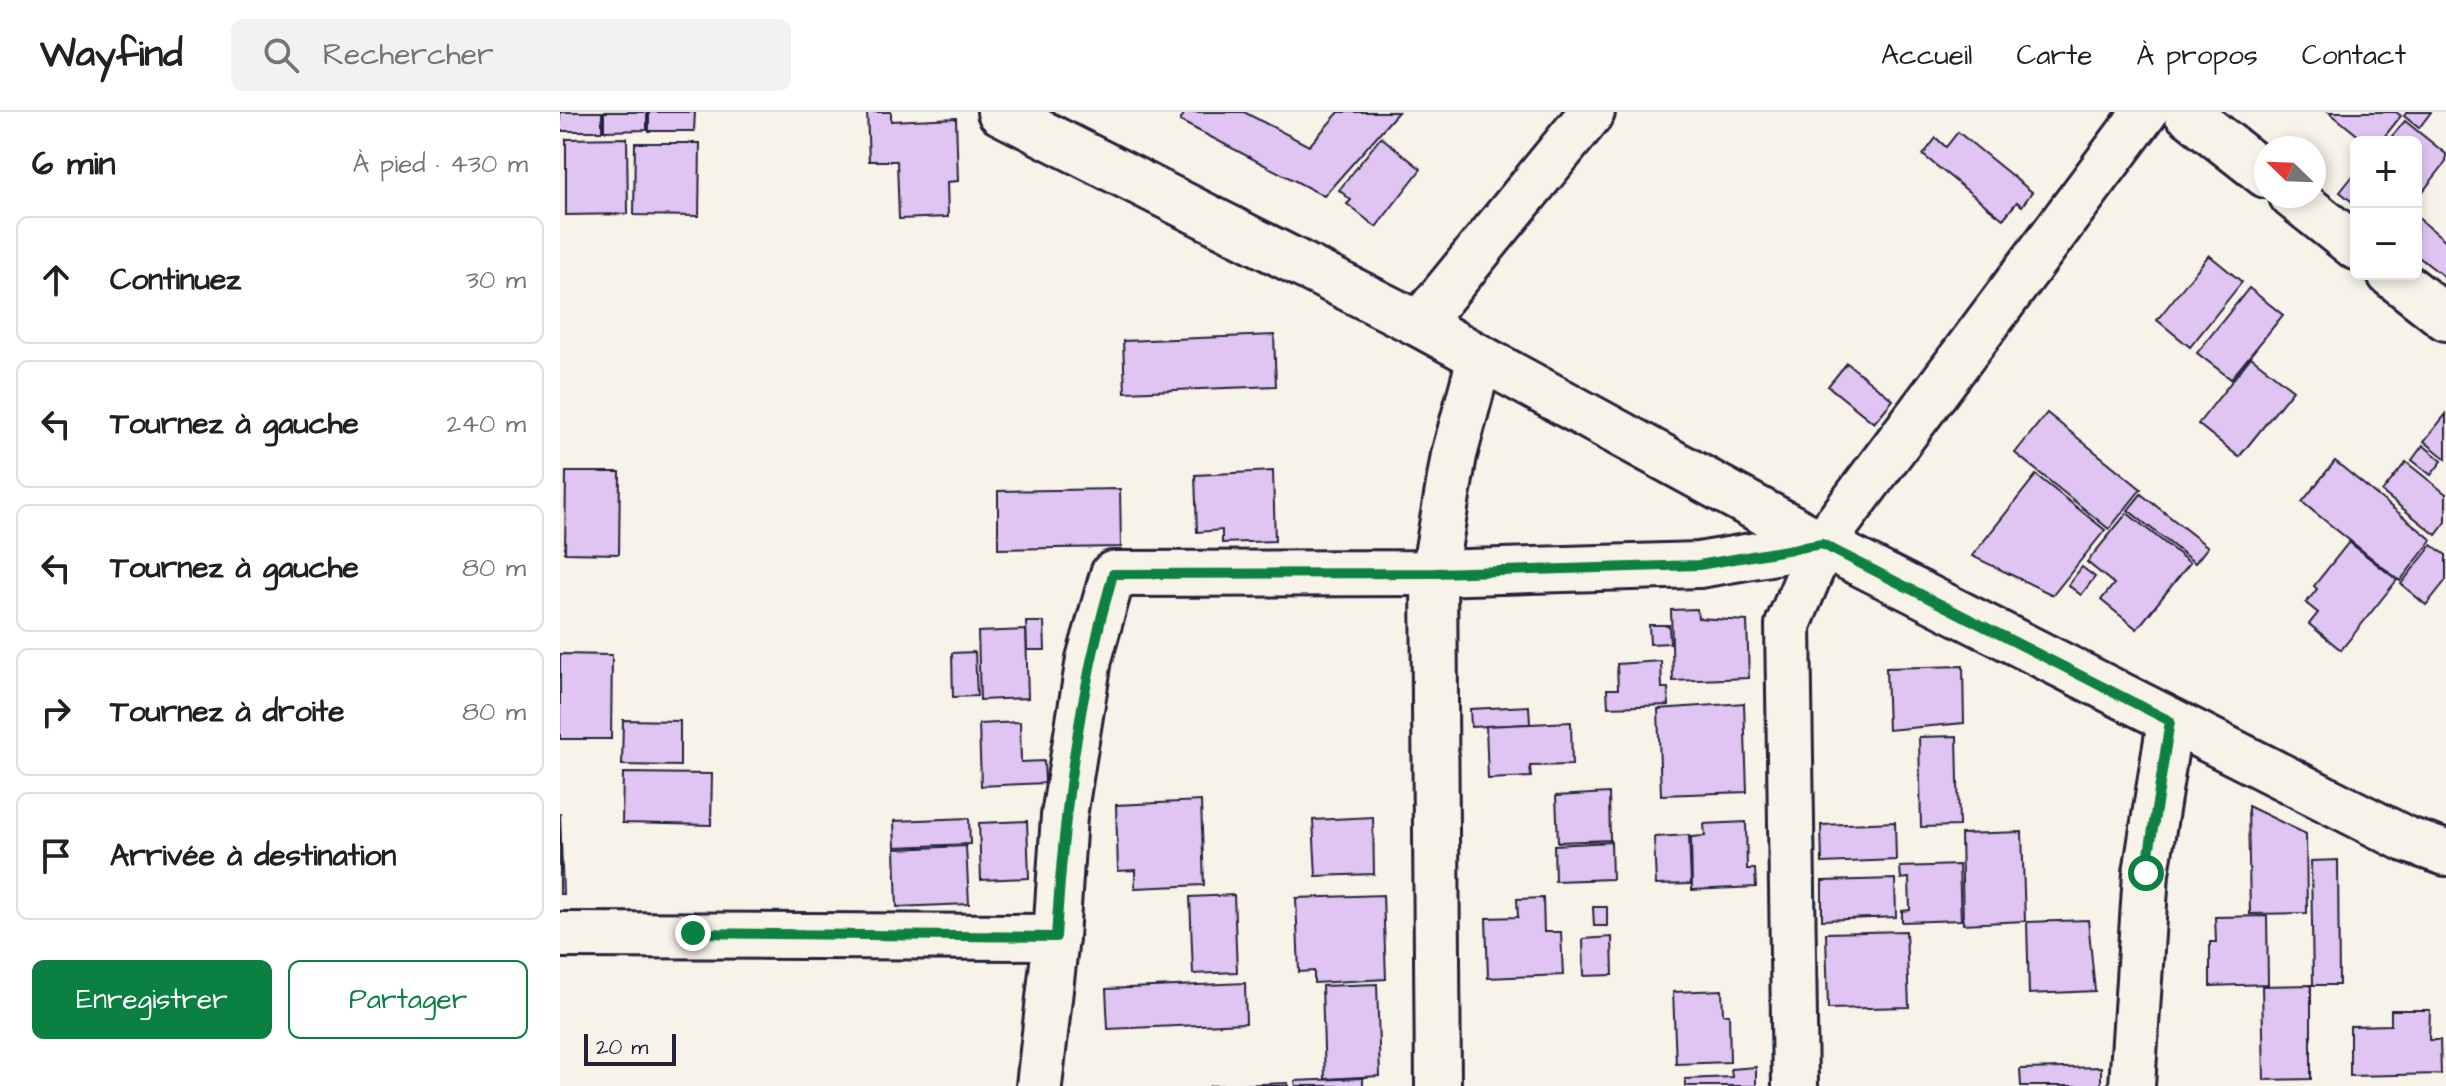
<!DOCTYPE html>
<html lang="fr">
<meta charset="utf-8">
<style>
:root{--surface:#fff;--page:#f2f2f2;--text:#202124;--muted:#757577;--line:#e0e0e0;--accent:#0b8043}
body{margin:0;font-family:"Architects Daughter",sans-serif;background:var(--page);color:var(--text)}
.controls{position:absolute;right:24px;top:24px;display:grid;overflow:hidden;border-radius:12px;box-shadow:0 4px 12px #0003}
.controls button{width:72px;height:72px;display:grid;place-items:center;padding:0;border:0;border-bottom:2px solid var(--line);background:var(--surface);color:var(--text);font:40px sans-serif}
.compass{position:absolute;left:1694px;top:24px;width:72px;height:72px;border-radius:50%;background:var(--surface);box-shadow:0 4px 12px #0003;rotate:293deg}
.scale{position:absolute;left:24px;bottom:20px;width:92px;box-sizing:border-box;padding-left:8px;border:4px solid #22223b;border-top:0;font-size:22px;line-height:28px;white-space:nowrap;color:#22223b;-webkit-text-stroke:6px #f7f3e8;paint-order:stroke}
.stop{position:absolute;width:24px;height:24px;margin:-18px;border:6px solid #0b8043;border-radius:50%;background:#fff}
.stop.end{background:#0b8043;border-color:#fff;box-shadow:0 2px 8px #0008}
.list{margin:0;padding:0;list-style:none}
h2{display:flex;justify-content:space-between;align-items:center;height:104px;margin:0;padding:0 32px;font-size:34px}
h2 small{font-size:26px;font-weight:400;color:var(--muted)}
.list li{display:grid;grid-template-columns:52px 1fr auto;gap:24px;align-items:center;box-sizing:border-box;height:128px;margin:0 16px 16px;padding:0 16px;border:2px solid var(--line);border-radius:12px}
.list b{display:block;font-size:30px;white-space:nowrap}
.list em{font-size:26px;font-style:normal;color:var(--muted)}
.actions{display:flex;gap:16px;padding:24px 32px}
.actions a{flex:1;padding:18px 0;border:2px solid var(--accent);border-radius:12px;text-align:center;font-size:28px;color:var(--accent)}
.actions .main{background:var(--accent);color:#fff}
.icon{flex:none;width:44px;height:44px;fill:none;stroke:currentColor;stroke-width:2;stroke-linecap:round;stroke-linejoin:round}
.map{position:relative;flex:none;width:1886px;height:974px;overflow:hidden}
header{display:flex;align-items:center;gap:48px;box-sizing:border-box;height:112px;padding:0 40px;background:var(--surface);border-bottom:2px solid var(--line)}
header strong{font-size:38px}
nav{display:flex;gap:44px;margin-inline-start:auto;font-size:28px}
.search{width:560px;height:72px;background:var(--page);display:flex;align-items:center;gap:20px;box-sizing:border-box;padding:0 28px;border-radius:12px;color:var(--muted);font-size:30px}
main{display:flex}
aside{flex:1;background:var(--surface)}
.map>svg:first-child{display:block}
.building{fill:#e0c4f2;stroke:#22223b;stroke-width:2}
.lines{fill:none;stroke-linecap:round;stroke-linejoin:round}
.minor-casing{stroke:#22223b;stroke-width:50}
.minor{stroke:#f7f3e8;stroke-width:44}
.route{stroke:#0b8043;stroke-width:10}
</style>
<header>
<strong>Wayfind</strong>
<div class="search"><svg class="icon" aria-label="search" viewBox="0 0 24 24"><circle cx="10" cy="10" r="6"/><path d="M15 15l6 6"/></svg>Rechercher</div>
<nav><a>Accueil</a><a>Carte</a><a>À propos</a><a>Contact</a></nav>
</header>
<main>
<aside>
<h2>6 min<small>À pied · 430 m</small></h2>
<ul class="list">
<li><svg class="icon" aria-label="ahead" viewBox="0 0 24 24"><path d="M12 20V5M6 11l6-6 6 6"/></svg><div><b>Continuez</b></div><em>30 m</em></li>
<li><svg class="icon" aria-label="left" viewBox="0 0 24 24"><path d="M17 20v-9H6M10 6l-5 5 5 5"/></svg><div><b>Tournez à gauche</b></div><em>240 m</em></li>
<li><svg class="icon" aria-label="left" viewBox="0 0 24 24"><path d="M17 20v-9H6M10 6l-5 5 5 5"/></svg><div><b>Tournez à gauche</b></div><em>80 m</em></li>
<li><svg class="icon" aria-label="right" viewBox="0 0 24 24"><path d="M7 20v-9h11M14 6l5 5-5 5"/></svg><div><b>Tournez à droite</b></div><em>80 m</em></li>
<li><svg class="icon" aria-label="arrive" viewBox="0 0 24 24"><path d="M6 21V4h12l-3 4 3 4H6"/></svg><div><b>Arrivée à destination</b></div></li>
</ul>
<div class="actions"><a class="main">Enregistrer</a><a>Partager</a></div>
</aside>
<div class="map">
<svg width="1886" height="974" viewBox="0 0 1886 974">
<rect width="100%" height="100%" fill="#f7f3e8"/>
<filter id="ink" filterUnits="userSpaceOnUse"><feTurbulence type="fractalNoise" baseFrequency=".0125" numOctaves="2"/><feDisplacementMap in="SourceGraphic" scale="16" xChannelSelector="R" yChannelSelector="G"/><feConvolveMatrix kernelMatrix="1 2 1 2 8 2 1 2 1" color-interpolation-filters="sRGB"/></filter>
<g filter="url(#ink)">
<g class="building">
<rect x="0" y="0" width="42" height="19"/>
<path d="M44,0H87V18L44,19Z"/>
<path d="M89,0H135L134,19H89Z"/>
<path d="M307,0H331V9L396,6L398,69L387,70L388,105L339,107L337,49H309Z"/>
<path d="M625,0H684L749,34L779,0H838L764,84L620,9Z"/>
<path d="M1769,0H1836L1841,4L1820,30H1806Z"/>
<path d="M1847,0H1871L1859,16L1844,4Z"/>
<path d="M1845,9L1886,42V50L1856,88V30H1827Z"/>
<path d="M1398,20L1472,80L1462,94L1457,90L1443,107L1363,43L1376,26L1386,35Z"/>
<path d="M821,25L861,57L816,115L787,92L791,88L779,78Z"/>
<path d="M67,26L68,102L6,103V27Z"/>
<path d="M75,31H140L139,104L74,103Z"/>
<path d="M1796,60V93L1780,80Z"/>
<path d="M1857,105L1886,129V166L1856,143Z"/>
<path d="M1649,143L1682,170L1630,235L1597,208Z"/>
<path d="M1689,176L1723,203L1671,267L1637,241Z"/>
<path d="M714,223L716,274L565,280L563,229Z"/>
<path d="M1691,245L1733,278L1679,345L1638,312Z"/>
<path d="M1287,251L1333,288L1314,311L1268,274Z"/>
<path d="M1487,301L1581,377L1549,417L1455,341Z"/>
<path d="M1886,302V347L1864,329Z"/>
<path d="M1863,333L1882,349L1871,363L1852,348Z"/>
<path d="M1775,349L1872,428L1840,469L1742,390Z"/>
<path d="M1846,350L1886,382V410L1876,423L1822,380Z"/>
<path d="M713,359L715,429L662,431V418L637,420L635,363Z"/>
<path d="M6,360H60L59,442L5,441Z"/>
<path d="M1476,363L1545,418L1493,483L1412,444Z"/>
<path d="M560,377L561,435L438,437V379Z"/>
<path d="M1581,382L1648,435L1635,451L1568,398Z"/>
<path d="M1567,401L1630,451L1577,517L1541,488L1554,472L1527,450Z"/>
<path d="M1789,430L1837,468L1781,538L1749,512L1758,501L1746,491L1757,477L1754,474Z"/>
<path d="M1872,433L1886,443V468L1866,493L1841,472Z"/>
<path d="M1522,455L1535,465L1521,483L1508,473Z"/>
<path d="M1137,497L1138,506L1187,509L1189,566L1113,569L1111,498Z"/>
<path d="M466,510H484L485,538H467Z"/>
<path d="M1089,513H1109L1110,531L1090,532Z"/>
<path d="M466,518L468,586L420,588L418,520Z"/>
<path d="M415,540L417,584L393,585L392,541Z"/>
<path d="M0,542L52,543L51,627H0Z"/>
<path d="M1101,549L1102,576H1108L1109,593L1048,595L1047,577H1058L1057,552Z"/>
<path d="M1403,554L1404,611L1328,618L1326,556Z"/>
<path d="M1184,591L1187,680L1101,683L1098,597Z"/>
<path d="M969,594L970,612L911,615L910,597Z"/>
<path d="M63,608L120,609V654L62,653Z"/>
<path d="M460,610L461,650L484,649L485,671L421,674L419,612Z"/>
<path d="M1011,610L1012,653L970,654L971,665L928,667L926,614Z"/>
<path d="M1397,624L1399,714L1361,715L1359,625Z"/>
<path d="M63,661L152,662L151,713L62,711Z"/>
<path d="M1049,681L1050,728L998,730L996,684Z"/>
<path d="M641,689L644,773L575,776V758L558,759L556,693Z"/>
<path d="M1688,694L1746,722L1747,801L1690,802Z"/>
<path d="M0,701L3,782H0Z"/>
<path d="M813,705L814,762L756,764L753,708Z"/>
<path d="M409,706L410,732L335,735L334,709Z"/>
<path d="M467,709L469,766L421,768L419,711Z"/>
<path d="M1186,710L1187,757H1195L1196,775L1132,778L1131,725L1145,724L1144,712Z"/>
<path d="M1335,710L1336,748L1262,751L1261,713Z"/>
<path d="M1462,720L1465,809L1403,812L1401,722Z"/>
<path d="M1129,723L1131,772L1096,773L1094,725Z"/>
<path d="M1051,730L1052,767L995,769L994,733Z"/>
<path d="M406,734L409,792L337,795L335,737Z"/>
<path d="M1778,748L1779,873H1753L1751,749Z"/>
<path d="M1399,753L1401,808L1342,810V799L1350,798L1349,766L1341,767L1340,755Z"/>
<path d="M1335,767L1336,805L1262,808V769Z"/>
<path d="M674,783L677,860L633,862L630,785Z"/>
<path d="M823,783L826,867L754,871V859L739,860L736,786Z"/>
<path d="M983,786L984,820H1001L1003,863L928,866L926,806L958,805L957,787Z"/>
<path d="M1033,795H1047V814H1034Z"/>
<path d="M1707,804L1708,872L1650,874V830H1656L1655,805Z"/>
<path d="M1528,808L1535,879L1469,882L1467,810Z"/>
<path d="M1346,819L1349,895L1268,897L1266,821Z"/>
<path d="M1052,825L1053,863L1024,864L1023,827Z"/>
<path d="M685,871L686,911L548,917L546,877Z"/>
<path d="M817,872L820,964L765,967L762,874Z"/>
<path d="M1751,873V967L1704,968L1702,874Z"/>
<path d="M1162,878L1163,902H1169L1170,950L1116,952L1113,880Z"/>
<path d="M1831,898H1870L1869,928H1880L1881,962L1790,964V914L1831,913Z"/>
<path d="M1196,955V974H1125V967L1172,965L1171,957Z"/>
<path d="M1541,955V974H1461L1460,957Z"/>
<path d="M803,966V974H736L735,969Z"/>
<path d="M728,971L729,974H649Z"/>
</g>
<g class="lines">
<defs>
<g id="minor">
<path d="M440,0L859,212L1262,432L1845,727L1886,741"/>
<path d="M1626,0L1706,63"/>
<path d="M1732,84L1796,135"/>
<path d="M1830,162L1886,206"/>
<path d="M859,212L1032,0"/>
<path d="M0,823L496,825"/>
<path d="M479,974L496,825L504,704L529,547L553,462L874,461L1139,453L1262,432"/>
<path d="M878,974L874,461L894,343L920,246"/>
<path d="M1235,974L1228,513L1262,432L1585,0"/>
<path d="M1572,974L1586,761L1610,609"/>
</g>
</defs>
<use href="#minor" class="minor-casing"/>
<use href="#minor" class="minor"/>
</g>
</g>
<g class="lines" filter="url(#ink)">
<path class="route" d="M133,821L496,825C504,698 518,584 553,462L874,461L1139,453L1262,432L1610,609L1586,761"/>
</g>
</svg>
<div class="controls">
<button>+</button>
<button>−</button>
</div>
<svg class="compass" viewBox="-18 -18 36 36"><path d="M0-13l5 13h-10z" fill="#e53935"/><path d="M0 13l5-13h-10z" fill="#757577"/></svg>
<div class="scale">20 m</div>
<div class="stop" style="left:1586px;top:761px"></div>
<div class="stop end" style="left:133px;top:821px"></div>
</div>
</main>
